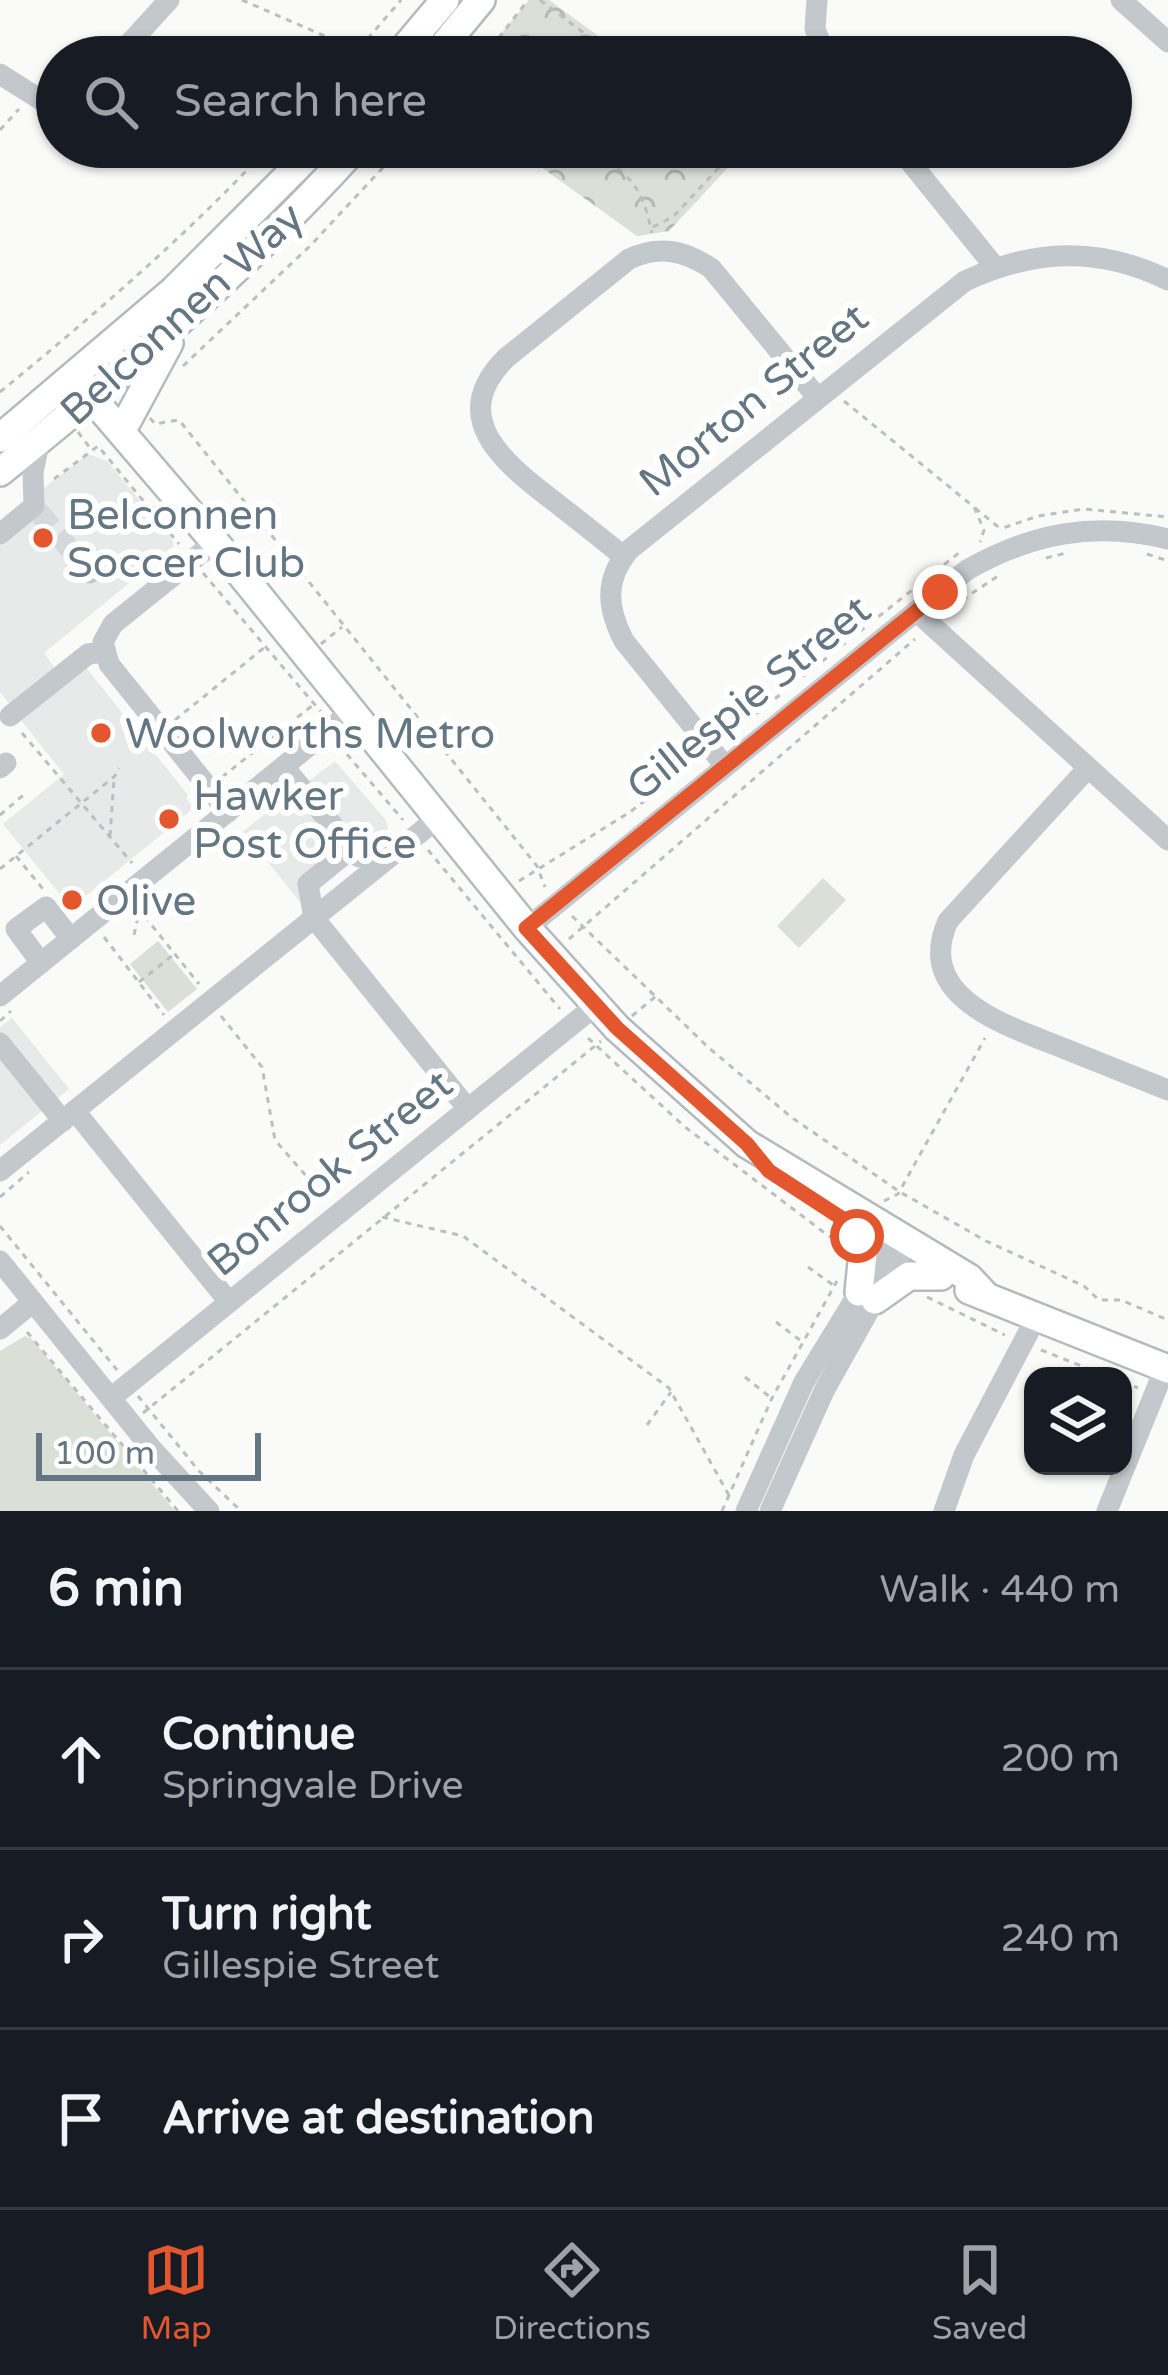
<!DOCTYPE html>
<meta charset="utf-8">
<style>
:root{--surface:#171b24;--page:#242831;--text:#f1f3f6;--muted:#9ea1a6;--line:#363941;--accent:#e4572e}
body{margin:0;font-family:"Varela Round",sans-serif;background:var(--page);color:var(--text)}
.controls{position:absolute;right:36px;bottom:36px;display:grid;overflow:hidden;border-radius:24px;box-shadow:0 3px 9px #0004}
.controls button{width:108px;height:108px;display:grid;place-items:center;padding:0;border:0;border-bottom:3px solid var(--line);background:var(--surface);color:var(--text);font:60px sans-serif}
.scale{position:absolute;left:36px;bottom:30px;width:225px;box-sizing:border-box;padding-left:12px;border:6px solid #657683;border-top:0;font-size:33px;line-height:42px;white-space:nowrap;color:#657683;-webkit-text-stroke:9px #fff;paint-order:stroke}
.stop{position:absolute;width:36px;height:36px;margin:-27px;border:9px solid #e4572e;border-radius:50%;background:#fff}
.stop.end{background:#e4572e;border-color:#fff;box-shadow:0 3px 12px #0008}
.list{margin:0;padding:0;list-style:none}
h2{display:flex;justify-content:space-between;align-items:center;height:156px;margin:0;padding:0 48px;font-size:51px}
h2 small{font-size:39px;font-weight:400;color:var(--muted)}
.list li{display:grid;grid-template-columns:78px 1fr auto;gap:36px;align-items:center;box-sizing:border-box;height:180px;padding:0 48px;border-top:3px solid var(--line)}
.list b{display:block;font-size:45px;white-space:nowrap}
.list p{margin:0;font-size:39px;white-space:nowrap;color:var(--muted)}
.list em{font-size:39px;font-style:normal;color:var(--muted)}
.icon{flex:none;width:66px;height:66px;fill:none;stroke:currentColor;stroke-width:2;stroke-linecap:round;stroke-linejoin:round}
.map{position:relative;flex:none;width:1168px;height:1511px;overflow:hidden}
.search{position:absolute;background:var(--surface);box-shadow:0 3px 9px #0004;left:36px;right:36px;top:36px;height:132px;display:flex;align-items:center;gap:30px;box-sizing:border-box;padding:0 42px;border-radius:66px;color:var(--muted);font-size:45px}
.sheet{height:696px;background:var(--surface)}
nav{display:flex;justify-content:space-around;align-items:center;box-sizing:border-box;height:168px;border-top:3px solid var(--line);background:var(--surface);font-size:33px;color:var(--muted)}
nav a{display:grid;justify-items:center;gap:6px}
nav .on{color:var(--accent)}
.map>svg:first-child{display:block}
.built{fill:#e8e9e9}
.park{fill:url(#park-crowns)}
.garden{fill:#dadfd7}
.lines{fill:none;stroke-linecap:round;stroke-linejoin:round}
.minor-tunnel{stroke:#d5d9db;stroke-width:21;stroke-dasharray:21 10;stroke-linecap:butt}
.major-casing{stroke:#b5babe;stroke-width:32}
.path{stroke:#bbbfc2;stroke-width:3;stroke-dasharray:6 6;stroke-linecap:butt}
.minor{stroke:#c3c8cc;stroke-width:21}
.major{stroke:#fff;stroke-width:27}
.route{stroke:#e4572e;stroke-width:15}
.poi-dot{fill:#e4572e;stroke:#fff;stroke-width:4.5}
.labels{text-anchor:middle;stroke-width:12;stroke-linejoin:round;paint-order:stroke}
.street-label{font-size:42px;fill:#657683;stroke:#fff}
.poi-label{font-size:42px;fill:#657683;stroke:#fff;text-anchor:start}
</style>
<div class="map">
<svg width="1168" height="1511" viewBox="0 0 1168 1511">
<defs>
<pattern id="park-crowns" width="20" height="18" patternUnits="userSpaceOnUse" patternTransform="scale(3)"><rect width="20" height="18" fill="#dadfd7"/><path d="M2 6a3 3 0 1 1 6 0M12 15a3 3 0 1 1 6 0" fill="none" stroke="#b4b9b4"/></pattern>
</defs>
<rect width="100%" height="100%" fill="#fafaf8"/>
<g class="built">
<path d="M88,454L107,461L171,537L174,546L44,653L56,670L11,706L0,692V522Z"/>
<path d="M84,665L188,795L186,798L194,808L71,908L3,824L64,774L19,718Z"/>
<path d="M335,761L386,820L388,829L300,902L243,831Z"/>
<path d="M12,1018L69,1089L0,1145V1027Z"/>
</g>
<g class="park">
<path d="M529,0H549L627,57H482Z"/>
<path d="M513,147H747L669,231L637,236Z"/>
</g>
<g class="garden">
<path d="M823,878L846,900L799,948L777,926Z"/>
<path d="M158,941L197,989L168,1012L130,964Z"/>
<path d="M25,1336L32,1339L175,1511H0V1351Z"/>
</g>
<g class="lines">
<path class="minor-tunnel" d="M38,511L79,560"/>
<defs>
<g id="major">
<path d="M397,57L445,0"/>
<path d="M434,57L481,0"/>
<path d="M74,377L215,542L527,928L617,1028L747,1144L969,1278L984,1294"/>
<path d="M127,421L169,343"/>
<path d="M0,438L173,291L317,147"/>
<path d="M0,472C125,371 248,267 356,147"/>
<path d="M849,1223L863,1253L859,1292"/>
<path d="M969,1290L1168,1369"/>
<path d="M875,1300L909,1276H941"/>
</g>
</defs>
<use href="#major" class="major-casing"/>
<g class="path">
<path d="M242,0L373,57"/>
<path d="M540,0L616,57"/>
<path d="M352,57L401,0"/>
<path d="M484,57L528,0"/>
<path d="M0,130L19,109"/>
<path d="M575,147C624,169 640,177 652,233"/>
<path d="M653,227L673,217L738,147"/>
<path d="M183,366L311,245L402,147"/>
<path d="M0,392C94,315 186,236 269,147"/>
<path d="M844,401L974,507L984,530L980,542"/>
<path d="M150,418L155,424L179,420L537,866L545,887"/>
<path d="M78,432L90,448"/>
<path d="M54,479L98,446L179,544"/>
<path d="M975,508L997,526L1006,527L1038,516L1084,509L1168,517"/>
<path d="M1147,554L1168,561"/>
<path d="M1046,558L1066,553"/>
<path d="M203,573L321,712"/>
<path d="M962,600L998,576"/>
<path d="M321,644L342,627"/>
<path d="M175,720L265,647"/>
<path d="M22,733L132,863"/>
<path d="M728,736L960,552"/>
<path d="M346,743L345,752L403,820"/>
<path d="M222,777L313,705"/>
<path d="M0,815L27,792"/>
<path d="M110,836L114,779"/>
<path d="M428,850L560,1009"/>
<path d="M16,856L43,889"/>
<path d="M0,869L115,776L119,768"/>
<path d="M519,881L630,812L695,762"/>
<path d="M137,907L199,984"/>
<path d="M572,916L709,1048L791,1117L900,1192L986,1241L1084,1286L1099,1300H1121L1168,1320"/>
<path d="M134,935L139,912"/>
<path d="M104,937L164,1015"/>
<path d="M569,939L915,639"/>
<path d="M139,982L173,955"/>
<path d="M221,1016L262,1067L275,1140L326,1199"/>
<path d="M632,1016L656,996"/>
<path d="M0,1021L11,1011"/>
<path d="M588,1038L685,1127L830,1237"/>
<path d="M0,1197L29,1172"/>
<path d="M884,1201L898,1194L985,1038"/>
<path d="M382,1217L463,1236L669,1388L730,1497"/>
<path d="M0,1226L117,1370"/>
<path d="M808,1267L833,1285"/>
<path d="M927,1297L1005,1335"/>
<path d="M776,1322L801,1341"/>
<path d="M27,1332L178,1511"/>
<path d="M1041,1350L1107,1376"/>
<path d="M745,1377L770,1397"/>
<path d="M1123,1382L1138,1388"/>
<path d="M138,1396L199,1471L241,1511"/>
<path d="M143,1413L601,1041"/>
<path d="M647,1425L671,1392"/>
<path d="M722,1511L772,1398L837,1281"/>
</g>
<g class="minor">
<path d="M817,0L815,29L826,57"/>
<path d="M1121,0L1168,42"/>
<path d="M117,57L169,0"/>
<path d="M0,74L41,100L57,104"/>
<path d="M898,147L995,267"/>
<path d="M0,534L34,506L33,472L40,439"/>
<path d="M215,542L113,624L103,642L109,664L228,812"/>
<path d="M623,556C601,538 578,520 555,502C507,465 445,419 506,358L629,259C659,245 683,250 711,268L817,397"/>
<path d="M79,560L90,573"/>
<path d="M916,611L1168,840"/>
<path d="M10,716L88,654L104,652"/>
<path d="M725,766L624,641C607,608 604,580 629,550L965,281C1034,249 1099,246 1168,280"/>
<path d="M284,767L359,857"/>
<path d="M0,768L6,763"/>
<path d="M1088,768L948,921C913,999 1011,1027 1063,1048C1098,1062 1133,1076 1168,1090"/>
<path d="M352,848L308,884L314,918L468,1109"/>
<path d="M527,928L967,570C1032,533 1095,521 1168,539"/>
<path d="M41,963L16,929L46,907L71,939"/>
<path d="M0,996L352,711"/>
<path d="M0,1043L63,1121"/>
<path d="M75,1111L229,1302"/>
<path d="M0,1171L438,818"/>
<path d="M0,1261L151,1448L209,1511"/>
<path d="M0,1329L33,1302"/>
<path d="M111,1398L595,1006"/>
<path d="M746,1511L804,1382L888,1245L901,1237"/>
<path d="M770,1511L824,1391L901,1253V1237"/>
<path d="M944,1511L964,1455L1037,1316"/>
<path d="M1107,1511L1165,1368"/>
</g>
<use href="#major" class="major"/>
</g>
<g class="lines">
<path class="route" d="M857,1236L849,1223L769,1171L747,1144L617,1028L526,928L940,592"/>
</g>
<g class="poi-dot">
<circle cx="43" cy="538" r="12"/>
<circle cx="101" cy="733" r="12"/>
<circle cx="169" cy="819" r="12"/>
<circle cx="72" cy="900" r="12"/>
</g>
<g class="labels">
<g class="street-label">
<text transform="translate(181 313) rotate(-42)" y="15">Belconnen Way</text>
<text transform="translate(753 399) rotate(-39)" y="15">Morton Street</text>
<text transform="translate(748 697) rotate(-39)" y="15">Gillespie Street</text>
<text transform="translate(329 1172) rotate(-39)" y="15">Bonrook Street</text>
</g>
<g class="poi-label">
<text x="67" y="529">Belconnen<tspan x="67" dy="48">Soccer Club</tspan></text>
<text x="125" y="748">Woolworths Metro</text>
<text x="193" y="810">Hawker<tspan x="193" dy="48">Post Office</tspan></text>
<text x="96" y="915">Olive</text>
</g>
</g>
</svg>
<div class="controls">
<button><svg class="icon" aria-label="layers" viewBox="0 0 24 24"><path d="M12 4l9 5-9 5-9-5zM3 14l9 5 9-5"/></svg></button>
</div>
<div class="scale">100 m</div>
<div class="stop" style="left:857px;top:1236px"></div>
<div class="stop end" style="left:940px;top:592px"></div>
<div class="search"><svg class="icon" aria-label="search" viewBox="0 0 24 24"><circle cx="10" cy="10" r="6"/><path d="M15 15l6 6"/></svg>Search here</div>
</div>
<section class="sheet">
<h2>6 min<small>Walk · 440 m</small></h2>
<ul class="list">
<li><svg class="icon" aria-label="ahead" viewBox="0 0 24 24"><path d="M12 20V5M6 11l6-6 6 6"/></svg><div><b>Continue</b><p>Springvale Drive</p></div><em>200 m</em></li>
<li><svg class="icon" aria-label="right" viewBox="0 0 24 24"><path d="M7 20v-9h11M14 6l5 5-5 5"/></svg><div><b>Turn right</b><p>Gillespie Street</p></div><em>240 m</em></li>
<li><svg class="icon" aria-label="arrive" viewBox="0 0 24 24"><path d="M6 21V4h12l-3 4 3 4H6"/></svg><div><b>Arrive at destination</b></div></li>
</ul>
</section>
<nav>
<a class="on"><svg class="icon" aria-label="map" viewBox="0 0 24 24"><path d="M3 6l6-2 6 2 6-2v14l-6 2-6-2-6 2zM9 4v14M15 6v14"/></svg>Map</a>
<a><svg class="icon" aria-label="directions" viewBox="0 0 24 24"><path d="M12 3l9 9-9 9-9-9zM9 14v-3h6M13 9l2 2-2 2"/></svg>Directions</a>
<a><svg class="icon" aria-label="saved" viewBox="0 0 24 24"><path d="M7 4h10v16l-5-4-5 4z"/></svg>Saved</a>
</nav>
